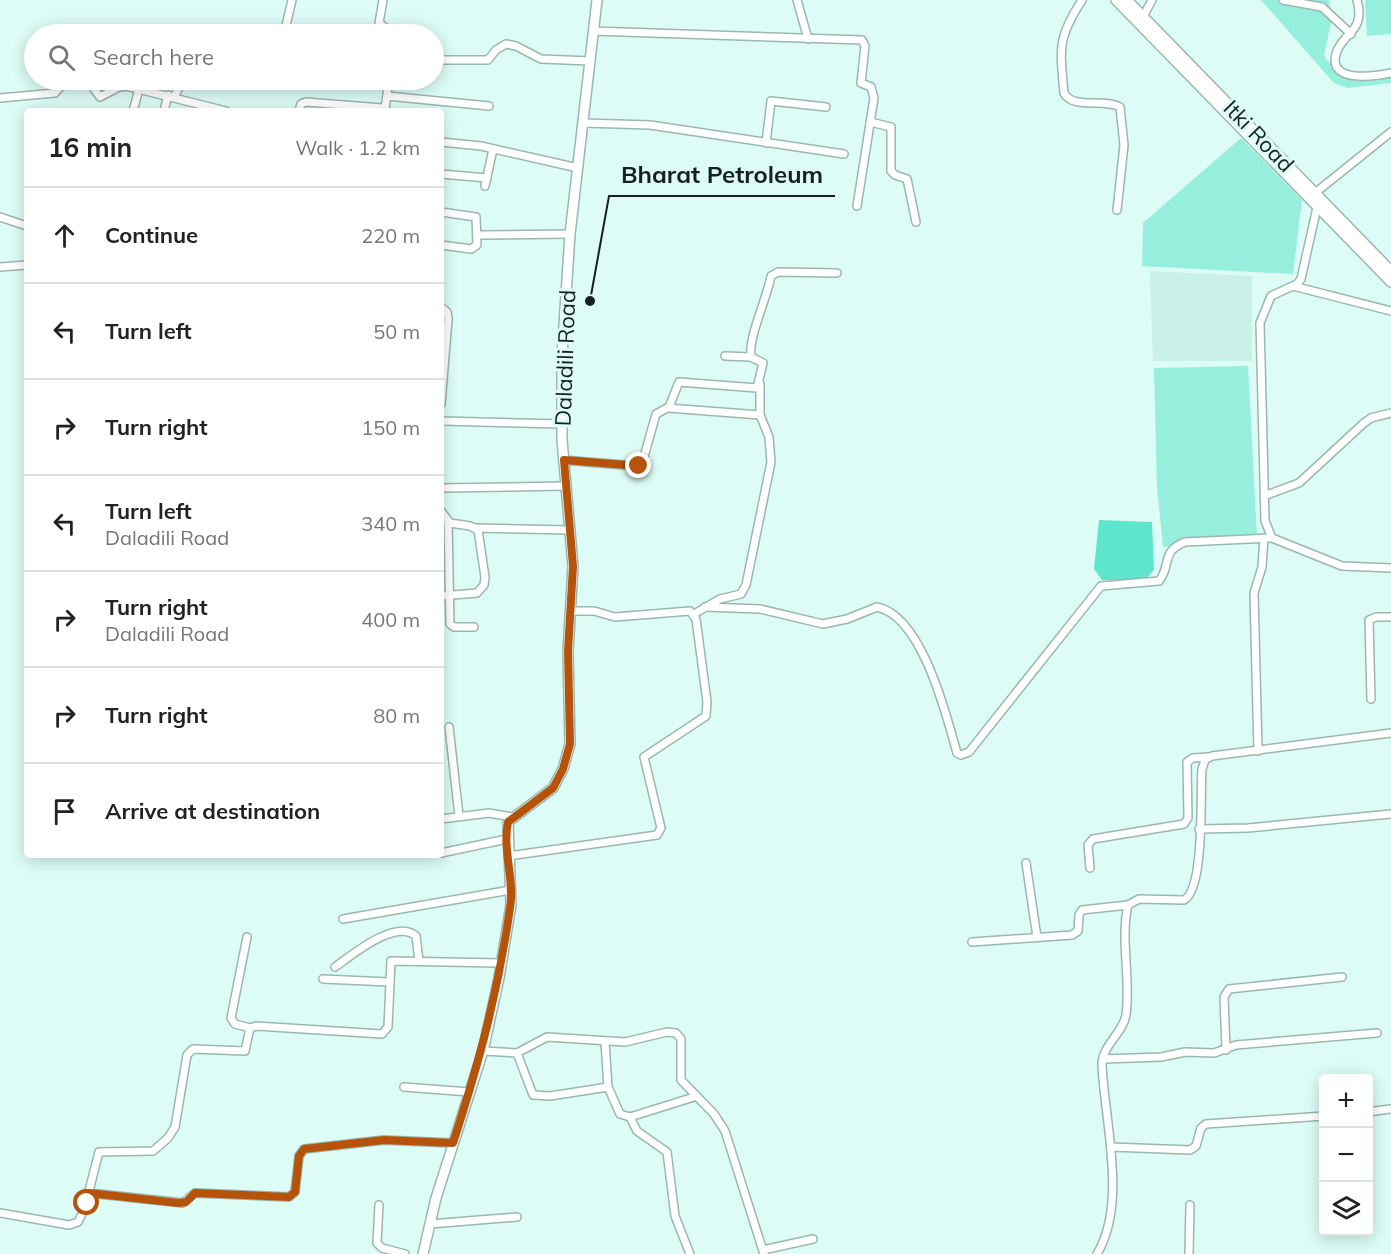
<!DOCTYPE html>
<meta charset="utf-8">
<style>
:root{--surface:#fff;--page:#f6f6f6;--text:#222;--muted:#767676;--line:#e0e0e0}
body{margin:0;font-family:Mulish,sans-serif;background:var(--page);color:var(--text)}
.controls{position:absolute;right:18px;bottom:18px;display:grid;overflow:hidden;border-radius:6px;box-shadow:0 3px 15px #0003}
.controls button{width:54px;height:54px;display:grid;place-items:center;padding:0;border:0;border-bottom:2px solid var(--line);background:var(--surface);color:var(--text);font:30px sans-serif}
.stop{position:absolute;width:18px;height:18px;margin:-14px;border:4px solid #b45309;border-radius:50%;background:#fff}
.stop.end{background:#b45309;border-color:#fff;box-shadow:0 2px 6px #0008}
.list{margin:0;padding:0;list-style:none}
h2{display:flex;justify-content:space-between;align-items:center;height:78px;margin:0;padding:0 24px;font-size:26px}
h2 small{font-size:20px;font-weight:400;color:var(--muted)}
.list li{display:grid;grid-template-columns:39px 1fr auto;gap:18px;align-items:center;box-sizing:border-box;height:96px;padding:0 24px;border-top:2px solid var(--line)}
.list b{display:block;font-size:22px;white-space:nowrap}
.list p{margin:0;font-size:20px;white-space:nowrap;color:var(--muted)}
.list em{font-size:20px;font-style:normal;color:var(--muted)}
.icon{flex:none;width:33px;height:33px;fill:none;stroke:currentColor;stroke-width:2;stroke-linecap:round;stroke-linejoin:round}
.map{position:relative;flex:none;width:1391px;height:1254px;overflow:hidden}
.search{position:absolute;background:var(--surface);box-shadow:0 3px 15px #0003;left:24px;top:24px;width:420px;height:66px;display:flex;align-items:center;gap:15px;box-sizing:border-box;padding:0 21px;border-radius:33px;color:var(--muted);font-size:22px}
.panel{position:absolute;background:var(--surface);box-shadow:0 3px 15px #0003;left:24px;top:108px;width:420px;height:750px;border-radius:6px}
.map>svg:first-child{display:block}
.built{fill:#c9f1e8}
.green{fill:#96efdc}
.water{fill:#5ee6cd}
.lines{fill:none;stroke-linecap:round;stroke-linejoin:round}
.minor-casing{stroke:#9ab7b0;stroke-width:10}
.secondary-casing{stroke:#9ab7b0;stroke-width:12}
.minor{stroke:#fff;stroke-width:7}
.secondary{stroke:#fff;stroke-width:9}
.route{stroke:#b45309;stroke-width:8}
.labels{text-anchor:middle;stroke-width:6;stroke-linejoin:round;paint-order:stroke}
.street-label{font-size:22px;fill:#16211f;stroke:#ddfcf5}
.leader{fill:none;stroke:#16211f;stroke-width:2}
.callout-dot{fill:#16211f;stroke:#ddfcf5;stroke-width:2}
.callout-label{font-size:24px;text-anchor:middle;font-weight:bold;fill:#16211f;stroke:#ddfcf5;stroke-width:6;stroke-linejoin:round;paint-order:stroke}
</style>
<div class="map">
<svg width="1391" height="1254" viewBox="0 0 1391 1254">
<rect width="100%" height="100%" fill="#ddfcf5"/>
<path class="built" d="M1150,271L1252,276V361H1153Z"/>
<g class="green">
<path d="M1261,0H1329L1332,18L1324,56C1343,83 1362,76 1391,74V83L1348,88L1334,83Z"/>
<path d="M1365,0H1391V34L1367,36Z"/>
<path d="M1241,138L1302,200L1293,274L1142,266L1143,223Z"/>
<path d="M1248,366L1257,537L1163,547L1157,487L1154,368Z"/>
</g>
<path class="water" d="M1099,520L1152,522L1154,570L1145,580H1102L1094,569Z"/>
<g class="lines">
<defs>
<g id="minor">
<path d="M383,0L379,23L394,34"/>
<path d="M797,0L808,39"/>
<path d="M1082,0C1057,39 1060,48 1064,93C1073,110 1104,98 1120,107L1124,145L1117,210"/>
<path d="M1283,0L1322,7L1351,34"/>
<path d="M1357,0C1366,33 1342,32 1336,54C1328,84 1376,76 1391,73"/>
<path d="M1143,17L1152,0"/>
<path d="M593,31L862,40L865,46L861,83L871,87L874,98L857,206"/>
<path d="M284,34L292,0"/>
<path d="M434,60H488L496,50L506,44L516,46L541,59L590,61"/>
<path d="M96,80L94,89L100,97L119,87L126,86L226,111"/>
<path d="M387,96L489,106"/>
<path d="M174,97L183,80"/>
<path d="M0,98L55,93L66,80"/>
<path d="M385,109L389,80"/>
<path d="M133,111L139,89"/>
<path d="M164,111L168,95"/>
<path d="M299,111L301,104L306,102L382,108L386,111"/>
<path d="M870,122L891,127V171L895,175L907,179L916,222"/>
<path d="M584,123L650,125L844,154"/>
<path d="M441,142L481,146L578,168"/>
<path d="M766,143L771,101L826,107"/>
<path d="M441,174L487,178"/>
<path d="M485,186L493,149"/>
<path d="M1315,193L1391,132"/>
<path d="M1318,203L1301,279L1297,284L1271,296L1260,323L1265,521L1272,538L1342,566L1391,568"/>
<path d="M441,212L476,217L477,245L471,249L441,245"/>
<path d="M0,217L27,226"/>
<path d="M478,235L570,234"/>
<path d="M0,267L27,265"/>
<path d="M1293,286L1391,311"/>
<path d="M441,307L447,312L448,319L441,404"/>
<path d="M725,356L751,357"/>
<path d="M668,408L760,415"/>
<path d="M441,421L562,424"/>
<path d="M563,460L636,466L642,464L656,414L669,407L679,382L757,388L763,363L751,357C748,337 767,299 771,276L778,272L837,273"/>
<path d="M441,488L566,486"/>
<path d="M1264,496L1299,483L1364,423L1371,418L1391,413"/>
<path d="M441,511L450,523L470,526L478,530L485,577L484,585L477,593L441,596"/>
<path d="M448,522L450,624L454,627H474"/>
<path d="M476,528L571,530"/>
<path d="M705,607L760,609L823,624L847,619L877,607C922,616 946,714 957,753L961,755L969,752L1101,586L1159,581C1172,565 1160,552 1185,542L1272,538"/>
<path d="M694,614L720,599L741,594L746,585L771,462L769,437L760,415V384"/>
<path d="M1371,699L1369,620L1376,617H1391"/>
<path d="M449,727L459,816"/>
<path d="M1258,751L1254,593L1262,567L1264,538"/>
<path d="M441,819L489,813L512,817"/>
<path d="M1199,829L1248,828L1391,814"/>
<path d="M441,853L507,839"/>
<path d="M508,856L657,835L661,828L644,757L706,716L707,702L696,619L690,611L615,617L594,611H573"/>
<path d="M1026,863L1037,937"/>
<path d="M1090,868L1088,845L1093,839L1184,824L1188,818L1187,762L1193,758L1208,757"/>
<path d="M343,919L511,890"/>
<path d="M247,937L231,1018L235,1024L250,1028"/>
<path d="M972,942L1072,935L1078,931L1079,915L1082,910L1128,905"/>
<path d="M335,967C352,955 396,918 416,936L419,961"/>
<path d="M323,979L389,982"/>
<path d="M605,1042L608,1087L620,1114L630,1117L694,1097"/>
<path d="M1226,1050L1224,997L1229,989L1342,977"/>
<path d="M483,1051L517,1053L533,1095L550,1096L608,1087"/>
<path d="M517,1053L547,1037L625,1042L667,1032L676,1033L681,1039V1080L714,1114L725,1131L764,1254"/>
<path d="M1103,1059L1161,1057L1185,1052L1214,1053L1236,1045L1377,1033"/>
<path d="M404,1087L469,1092"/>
<path d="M1368,1112L1390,1109"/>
<path d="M630,1117L637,1131L667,1152L675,1216L690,1254"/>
<path d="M1111,1147L1190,1150L1196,1146L1201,1128L1206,1124L1324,1116"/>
<path d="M89,1193L183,1203L195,1193L289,1197L295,1192L299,1156L304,1149L384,1140L453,1143"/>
<path d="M379,1205L377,1243L382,1248L405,1254"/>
<path d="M0,1213L69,1225L78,1222L84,1210L99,1152L153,1151L168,1138L175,1127L187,1055L193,1049L245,1051L250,1028L256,1026L382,1034L388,1027L391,961L501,963"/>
<path d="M430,1224L517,1217"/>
<path d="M763,1250L813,1239"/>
<path d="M1097,1254C1128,1202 1104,1120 1102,1064C1102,1046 1123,1033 1126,1015C1131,979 1120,940 1128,905L1139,899L1184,900C1205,889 1200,794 1202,769L1205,760L1212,756L1391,733"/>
<path d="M1189,1254L1190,1205"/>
</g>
<g id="secondary">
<path d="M1116,0L1391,282"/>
<path d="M1127,0L1391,271"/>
<path d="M423,1254L436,1198L483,1051L499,978L511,905L508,822L553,788L563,769L570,744L568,652L573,566L562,440V356L570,234L597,0"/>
</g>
</defs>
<use href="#minor" class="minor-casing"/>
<use href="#secondary" class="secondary-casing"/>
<use href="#minor" class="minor"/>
<use href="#secondary" class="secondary"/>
</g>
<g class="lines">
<path class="route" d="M87,1203L89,1193L179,1203L186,1202L195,1193L289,1197L295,1192L299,1156L304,1149L384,1140L453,1143C479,1063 498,992 510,908C515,880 502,850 508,822L553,788L563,769L570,744L568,651L573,566L564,460L639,466"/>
</g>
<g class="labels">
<g class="street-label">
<text transform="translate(1259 136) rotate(46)" y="8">Itki Road</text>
<text transform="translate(565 358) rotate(-88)" y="8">Daladili Road</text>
</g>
</g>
<path class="leader" d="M590 301L609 196H835"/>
<circle class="callout-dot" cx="590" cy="301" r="6"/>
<g class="callout-label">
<text x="722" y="183">Bharat Petroleum</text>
</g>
</svg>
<div class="controls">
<button>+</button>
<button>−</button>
<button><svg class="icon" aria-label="layers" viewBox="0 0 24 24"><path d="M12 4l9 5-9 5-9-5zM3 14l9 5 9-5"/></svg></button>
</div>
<div class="stop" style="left:87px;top:1203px"></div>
<div class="stop end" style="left:639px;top:466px"></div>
<div class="search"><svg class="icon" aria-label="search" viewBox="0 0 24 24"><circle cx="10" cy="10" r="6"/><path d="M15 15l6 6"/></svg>Search here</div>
<section class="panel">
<h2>16 min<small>Walk · 1.2 km</small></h2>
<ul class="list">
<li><svg class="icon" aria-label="ahead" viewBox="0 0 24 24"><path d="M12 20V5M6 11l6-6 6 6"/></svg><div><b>Continue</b></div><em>220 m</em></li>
<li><svg class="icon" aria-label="left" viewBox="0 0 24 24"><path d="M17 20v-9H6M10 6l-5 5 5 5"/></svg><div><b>Turn left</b></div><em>50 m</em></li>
<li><svg class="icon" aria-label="right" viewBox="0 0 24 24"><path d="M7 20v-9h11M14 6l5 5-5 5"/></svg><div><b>Turn right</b></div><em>150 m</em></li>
<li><svg class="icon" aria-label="left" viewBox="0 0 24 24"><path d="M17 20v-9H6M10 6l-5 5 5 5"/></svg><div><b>Turn left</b><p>Daladili Road</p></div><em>340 m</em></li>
<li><svg class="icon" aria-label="right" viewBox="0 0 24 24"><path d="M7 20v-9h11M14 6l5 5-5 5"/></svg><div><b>Turn right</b><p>Daladili Road</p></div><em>400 m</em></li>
<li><svg class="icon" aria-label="right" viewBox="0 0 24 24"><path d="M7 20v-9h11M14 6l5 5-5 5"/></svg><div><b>Turn right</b></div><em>80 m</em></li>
<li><svg class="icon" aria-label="arrive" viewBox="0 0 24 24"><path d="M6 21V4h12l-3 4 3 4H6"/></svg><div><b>Arrive at destination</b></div></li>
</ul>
</section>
</div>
